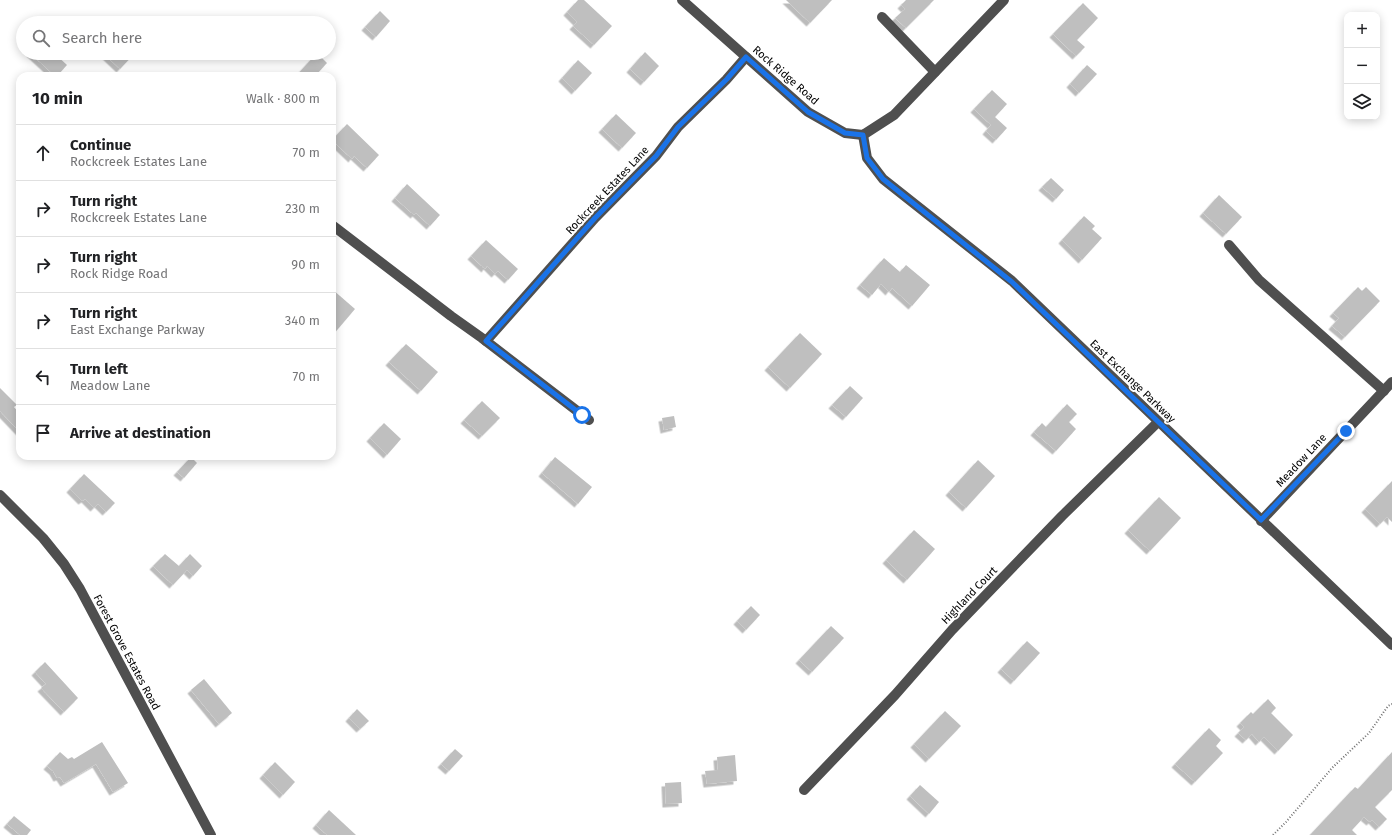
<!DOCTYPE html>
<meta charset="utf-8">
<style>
:root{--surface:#fff;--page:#f2f2f2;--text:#202124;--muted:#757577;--line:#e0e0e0}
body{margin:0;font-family:"Fira Sans",sans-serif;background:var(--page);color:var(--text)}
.controls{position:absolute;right:12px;top:12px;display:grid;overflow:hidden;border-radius:8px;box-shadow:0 2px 10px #0003}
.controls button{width:36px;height:36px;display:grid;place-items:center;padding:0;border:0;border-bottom:1px solid var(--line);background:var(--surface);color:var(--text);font:20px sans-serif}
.stop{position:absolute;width:12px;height:12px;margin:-9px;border:3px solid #1a73e8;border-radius:50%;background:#fff}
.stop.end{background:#1a73e8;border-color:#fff;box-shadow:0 1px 4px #0008}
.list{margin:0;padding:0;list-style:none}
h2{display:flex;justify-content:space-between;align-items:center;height:52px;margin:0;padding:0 16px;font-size:17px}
h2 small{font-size:13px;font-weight:400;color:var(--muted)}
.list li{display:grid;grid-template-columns:26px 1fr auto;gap:12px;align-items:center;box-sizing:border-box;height:56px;padding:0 16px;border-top:1px solid var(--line)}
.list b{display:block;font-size:15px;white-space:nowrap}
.list p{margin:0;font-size:13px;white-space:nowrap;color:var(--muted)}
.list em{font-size:13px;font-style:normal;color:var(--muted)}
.icon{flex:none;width:22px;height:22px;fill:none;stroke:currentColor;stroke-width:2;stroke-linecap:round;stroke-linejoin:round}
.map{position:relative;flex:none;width:1392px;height:835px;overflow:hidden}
.search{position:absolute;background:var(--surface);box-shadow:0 2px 10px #0003;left:16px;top:16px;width:320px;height:44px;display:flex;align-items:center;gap:10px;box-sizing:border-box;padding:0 14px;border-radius:22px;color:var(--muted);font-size:15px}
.panel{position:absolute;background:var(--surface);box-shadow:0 2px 10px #0003;left:16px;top:72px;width:320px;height:388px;border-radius:12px}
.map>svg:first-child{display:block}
.building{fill:#bfbfbf;filter:url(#shadow)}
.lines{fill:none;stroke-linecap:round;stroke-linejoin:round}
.path{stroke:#717171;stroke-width:2;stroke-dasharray:1 2;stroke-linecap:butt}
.minor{stroke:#4f4f4f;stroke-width:10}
.route{stroke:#1a73e8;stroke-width:5}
.labels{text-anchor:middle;stroke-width:4;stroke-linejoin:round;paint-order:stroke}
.street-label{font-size:11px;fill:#000;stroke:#fff}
</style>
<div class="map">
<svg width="1392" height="835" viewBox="0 0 1392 835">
<defs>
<filter id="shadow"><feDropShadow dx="-3.5" dy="3.5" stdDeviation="0" flood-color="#0004"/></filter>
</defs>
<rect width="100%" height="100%" fill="#fff"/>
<g class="building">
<path d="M578,0H584L612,26L594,45L573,26L577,22L567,12Z"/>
<path d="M786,0H832L810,23Z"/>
<path d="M906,0H934L906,28L895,18L905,9L901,5Z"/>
<path d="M1083,3L1098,18L1077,40L1085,47L1076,56L1053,34Z"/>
<path d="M380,11L390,21L376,37L365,27Z"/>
<path d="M645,52L659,66L644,82L630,69Z"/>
<path d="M30,53H54L67,65L57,76H55Z"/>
<path d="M103,53H135L120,69Z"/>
<path d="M317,53L327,63L315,76H296Z"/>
<path d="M578,60L592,73L575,91L562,78Z"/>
<path d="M1087,65L1097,74L1079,93L1070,84Z"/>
<path d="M992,90L1007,104L995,117L1007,128L996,140L986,131L991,125L974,109Z"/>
<path d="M616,114L636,133L622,148L602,129Z"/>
<path d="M347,124L379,155L367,168L354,156L352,159L332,140Z"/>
<path d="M1051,178L1064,190L1056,199L1042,187Z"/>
<path d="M407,184L440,215L430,226L416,213L414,215L395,198Z"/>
<path d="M1219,195L1242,217L1226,234L1203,213Z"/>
<path d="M1084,216L1095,226L1092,229L1102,238L1082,260L1062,240Z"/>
<path d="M486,240L518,269L508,280L498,271L495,274L487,266L485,269L471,256Z"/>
<path d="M884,258L900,272L906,265L930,285L912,306L892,288L889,292L881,284L872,295L860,285Z"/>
<path d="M1358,287L1362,291L1366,287L1380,301L1345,337L1332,326L1339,318L1333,313Z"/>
<path d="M332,289L355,309L332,336Z"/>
<path d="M800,333L822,354L790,388L768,367Z"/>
<path d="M406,344L438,372L421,391L389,362Z"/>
<path d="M850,386L863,398L846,417L832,405Z"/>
<path d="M0,388L17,405L14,407L20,414V432L0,411Z"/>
<path d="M482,401L500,418L482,436L464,420Z"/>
<path d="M1067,404L1077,414L1069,422L1076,429L1056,451L1034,432L1042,423L1046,427Z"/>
<path d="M674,416L676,427L664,430L662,418Z"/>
<path d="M384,423L401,439L387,455L370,438Z"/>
<path d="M191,457L197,463L184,478L177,472Z"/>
<path d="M555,457L592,487L578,504L542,473Z"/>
<path d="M978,460L995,476L966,508L949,492Z"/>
<path d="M84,474L115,503L106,512L98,504L94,508L85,499L82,501L70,489Z"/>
<path d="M1392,481V522L1387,517L1380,524L1365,509Z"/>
<path d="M1159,497L1181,518L1150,551L1128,530Z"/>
<path d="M914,530L935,549L907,580L886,560Z"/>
<path d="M165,554L179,566L190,554L202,566L193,576L187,570L173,585L153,566Z"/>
<path d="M751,606L760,615L746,630L737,621Z"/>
<path d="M831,626L844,638L812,672L799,660Z"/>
<path d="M1027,641L1040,653L1014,681L1001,669Z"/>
<path d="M45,662L78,698L64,712L41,688L46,684L35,672Z"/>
<path d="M204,679L232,713L219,724L191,690Z"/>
<path d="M1268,699L1276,708L1271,713L1293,735L1278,751L1264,737L1259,742L1252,734L1246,740L1238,733L1244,727L1240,723L1251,712L1253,714Z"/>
<path d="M357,709L369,721L360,729L349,718Z"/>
<path d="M945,711L961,726L929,759L914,744Z"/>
<path d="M1209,728L1221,740L1216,746L1223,753L1195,782L1175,764Z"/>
<path d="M102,742L128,783L113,792L96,764L64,783L60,777L57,778L53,771L47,766L60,752L68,759L72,757L74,759Z"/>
<path d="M455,749L463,756L449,771L441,764Z"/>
<path d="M1392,752V790L1375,807L1387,819L1379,827L1372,820L1370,822L1364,817L1352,830L1357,835H1310L1355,787L1358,789Z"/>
<path d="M735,755L737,781L707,784L705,771L718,770L717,757Z"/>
<path d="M275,762L295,782L283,795L263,775Z"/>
<path d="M681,782L682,803L666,804L665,783Z"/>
<path d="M920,785L939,802L929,814L910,796Z"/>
<path d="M329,810L356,835H327L316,825Z"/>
<path d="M14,816L31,830L27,835H20L7,824Z"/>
</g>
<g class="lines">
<path class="path" d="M1273,835L1286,822L1332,768L1369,733L1388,706L1392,704"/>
<g class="minor">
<path d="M682,0L808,112L845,133L863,135L894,115L1004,0"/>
<path d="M882,17L935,72"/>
<path d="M863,135L867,158L883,179L1012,281L1392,645"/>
<path d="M332,225L451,316L482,338L589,420"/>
<path d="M1229,245L1259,280L1384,391"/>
<path d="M486,341L595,218L656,156L678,127L726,80L746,57"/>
<path d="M0,495L43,538L64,564L80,589L211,835"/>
<path d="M1261,521L1392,382"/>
<path d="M804,790L895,695L952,630L1062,516L1158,422"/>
</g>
</g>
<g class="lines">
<path class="route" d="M582,415L486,341L595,218L656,156L678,127L727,79L746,57L808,112L845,133L863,135L867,158L883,179L1012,282L1261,520L1346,431"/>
</g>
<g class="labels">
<g class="street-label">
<text transform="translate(786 75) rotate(41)" y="4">Rock Ridge Road</text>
<text transform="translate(607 190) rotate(-47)" y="4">Rockcreek Estates Lane</text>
<text transform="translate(1133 381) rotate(44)" y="4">East Exchange Parkway</text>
<text transform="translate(1301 460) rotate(-47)" y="4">Meadow Lane</text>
<text transform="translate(969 595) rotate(-46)" y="4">Highland Court</text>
<text transform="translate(127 652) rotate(62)" y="4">Forest Grove Estates Road</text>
</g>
</g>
</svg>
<div class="controls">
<button>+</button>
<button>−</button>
<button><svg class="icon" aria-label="layers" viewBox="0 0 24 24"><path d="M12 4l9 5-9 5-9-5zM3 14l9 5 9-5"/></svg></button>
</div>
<div class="stop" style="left:582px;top:415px"></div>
<div class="stop end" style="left:1346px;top:431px"></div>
<div class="search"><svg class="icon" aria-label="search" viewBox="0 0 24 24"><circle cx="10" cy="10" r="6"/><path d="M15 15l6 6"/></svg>Search here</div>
<section class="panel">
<h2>10 min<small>Walk · 800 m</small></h2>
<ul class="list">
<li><svg class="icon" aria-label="ahead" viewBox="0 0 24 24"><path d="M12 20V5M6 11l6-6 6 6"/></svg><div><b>Continue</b><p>Rockcreek Estates Lane</p></div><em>70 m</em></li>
<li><svg class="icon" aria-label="right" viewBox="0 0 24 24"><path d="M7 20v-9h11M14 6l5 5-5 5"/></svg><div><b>Turn right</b><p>Rockcreek Estates Lane</p></div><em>230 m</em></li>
<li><svg class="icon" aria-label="right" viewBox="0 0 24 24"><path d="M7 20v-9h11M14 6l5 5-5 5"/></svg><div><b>Turn right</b><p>Rock Ridge Road</p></div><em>90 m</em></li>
<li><svg class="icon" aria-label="right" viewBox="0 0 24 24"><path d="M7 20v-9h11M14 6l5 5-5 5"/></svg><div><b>Turn right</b><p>East Exchange Parkway</p></div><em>340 m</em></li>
<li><svg class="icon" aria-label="left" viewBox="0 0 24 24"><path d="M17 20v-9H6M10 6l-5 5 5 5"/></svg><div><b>Turn left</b><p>Meadow Lane</p></div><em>70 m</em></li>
<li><svg class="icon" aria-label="arrive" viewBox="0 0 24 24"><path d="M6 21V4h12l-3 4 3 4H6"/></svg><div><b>Arrive at destination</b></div></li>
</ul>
</section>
</div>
